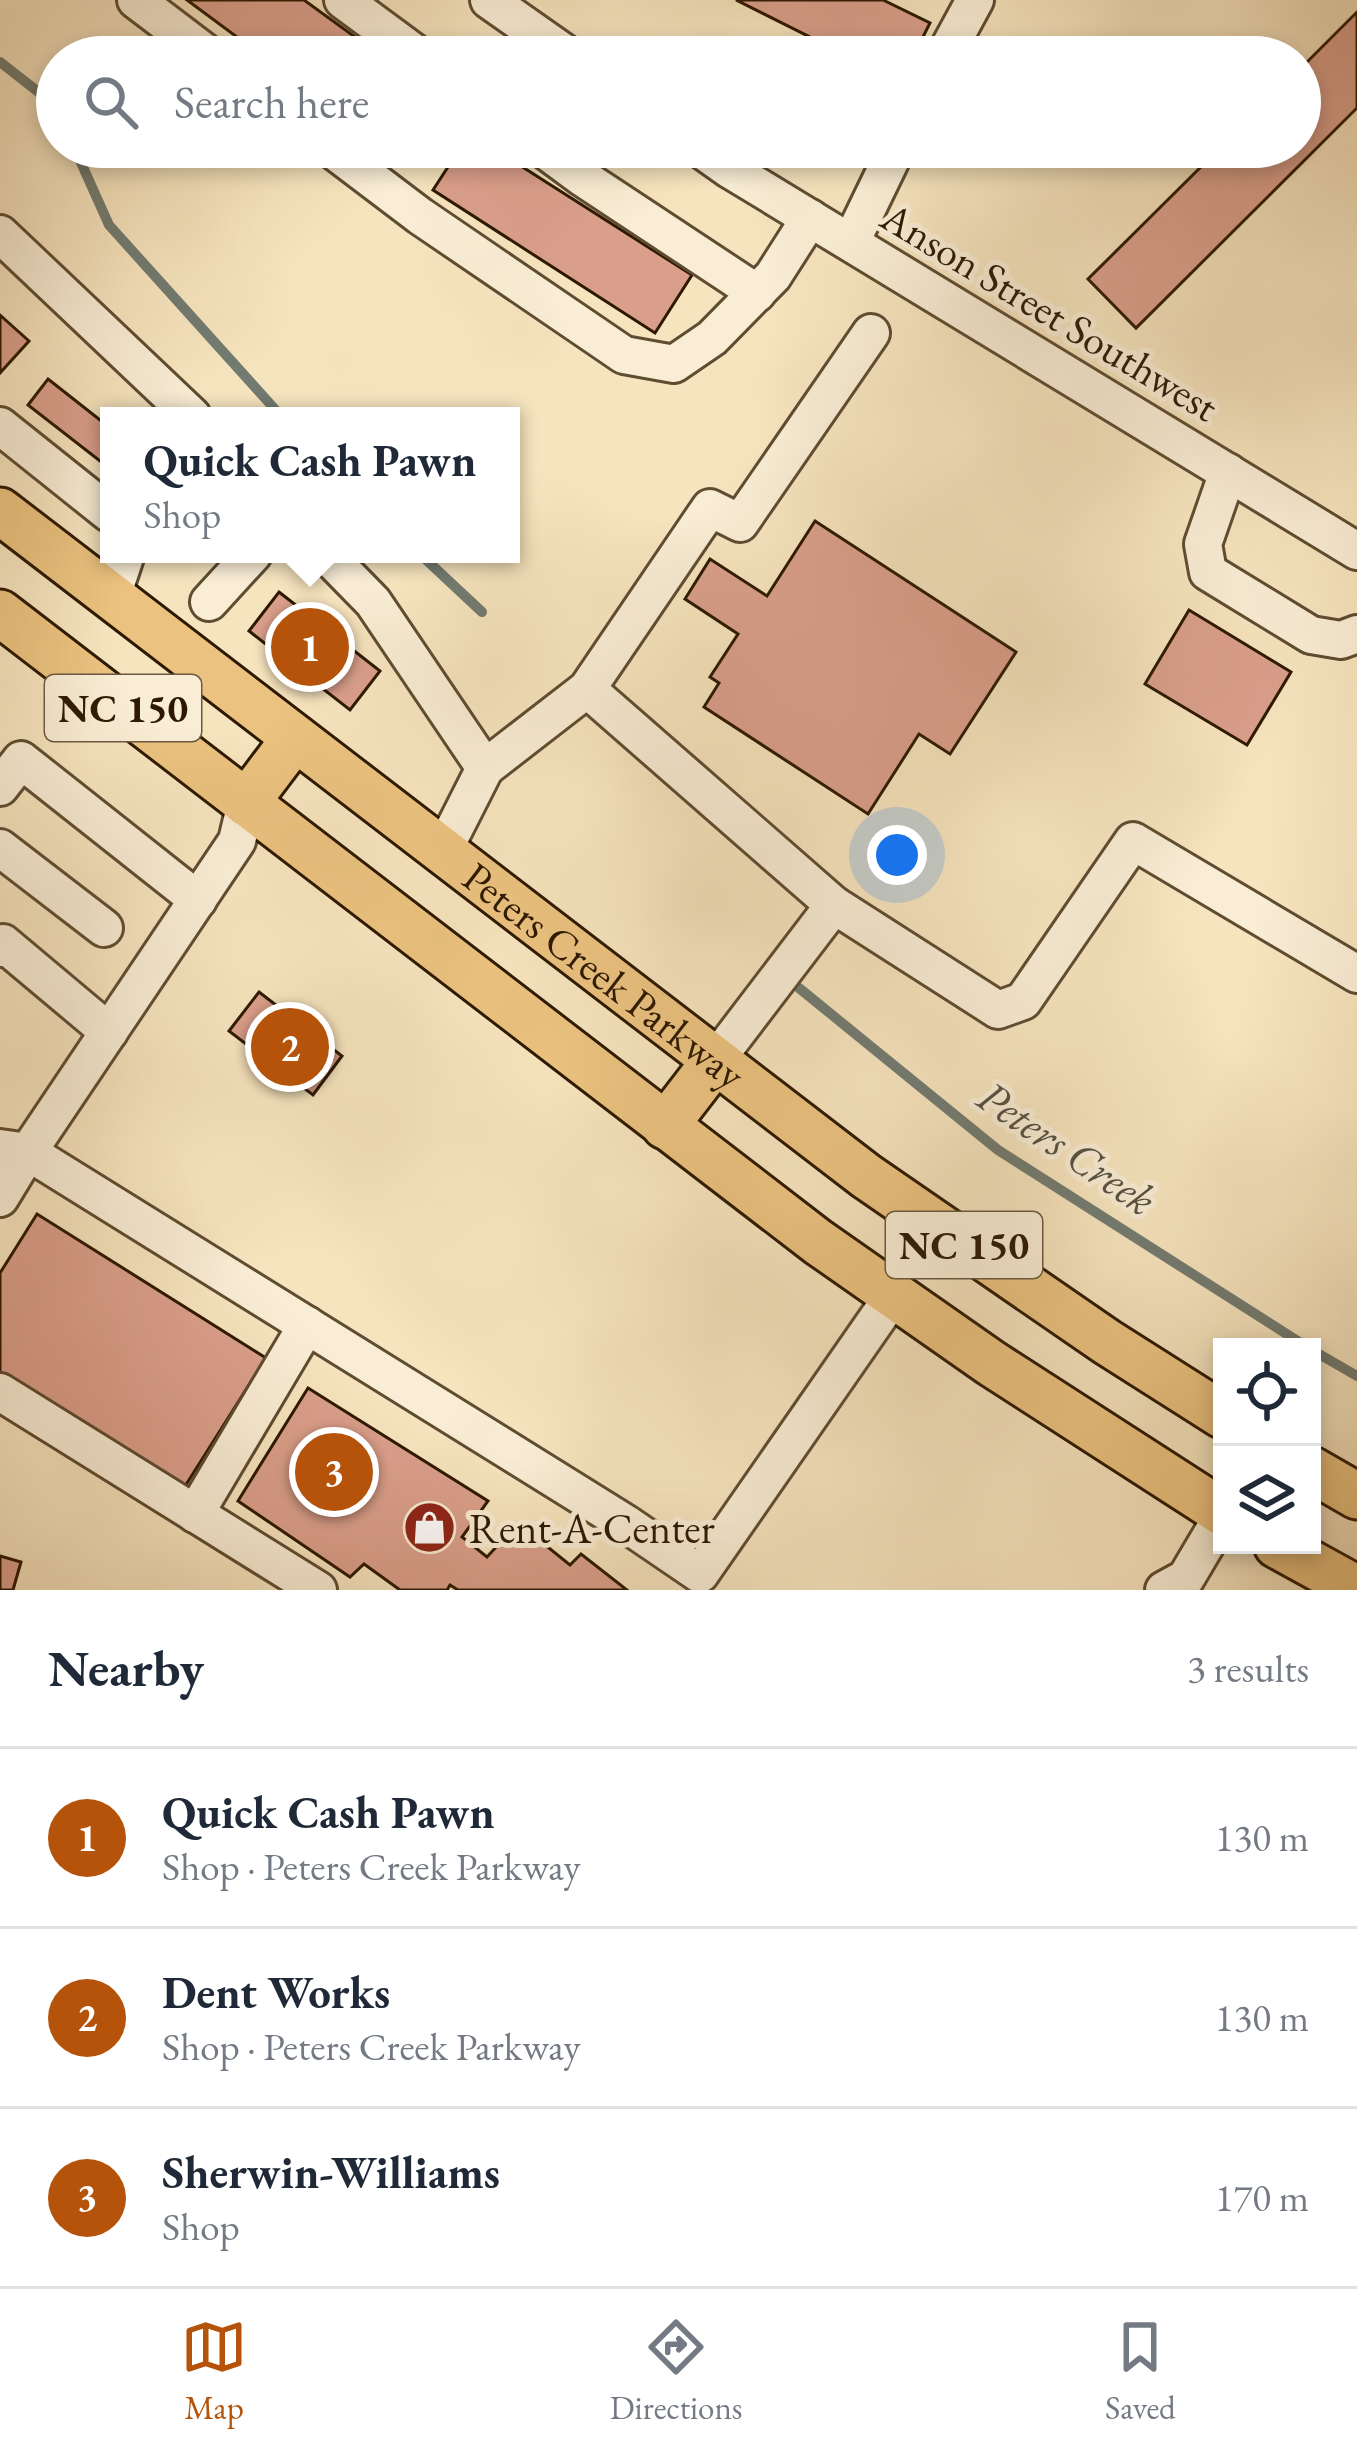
<!DOCTYPE html>
<meta charset="utf-8">
<style>
:root{--surface:#fff;--page:#f6f6f7;--text:#1f2937;--muted:#747a83;--line:#e0e1e3;--accent:#b45309}
body{margin:0;font-family:"EB Garamond",serif;background:var(--page);color:var(--text)}
.controls{position:absolute;right:36px;bottom:36px;display:grid;overflow:hidden;border-radius:0px;box-shadow:0 6px 18px #0003}
.controls button{width:108px;height:108px;display:grid;place-items:center;padding:0;border:0;border-bottom:3px solid var(--line);background:var(--surface);color:var(--text);font:60px sans-serif}
.you{position:absolute;left:897px;top:855px;width:42px;height:42px;margin:-30px;border:9px solid #fff;border-radius:50%;background:#1a73e8;box-shadow:0 0 0 18px #1a73e833}
.badge{display:grid;place-items:center;width:78px;height:78px;border-radius:50%;background:var(--accent);color:#fff;font-size:39px;font-weight:700}
.pin{position:absolute;translate:-50% -50%;border:6px solid #fff;box-shadow:0 3px 12px #0006}
.popup{position:absolute;left:100px;top:407px;width:420px;height:156px;box-sizing:border-box;display:grid;place-content:center;border-radius:0px;background:var(--surface);filter:drop-shadow(0 3px 9px #0005);font-size:39px;white-space:nowrap;color:var(--muted)}
.popup b{font-size:45px;color:var(--text)}
.popup::after{content:'';position:absolute;left:50%;top:100%;margin-left:-24px;border:24px solid transparent;border-top-color:var(--surface)}
.list{margin:0;padding:0;list-style:none}
h2{display:flex;justify-content:space-between;align-items:center;height:156px;margin:0;padding:0 48px;font-size:51px}
h2 small{font-size:39px;font-weight:400;color:var(--muted)}
.list li{display:grid;grid-template-columns:78px 1fr auto;gap:36px;align-items:center;box-sizing:border-box;height:180px;padding:0 48px;border-top:3px solid var(--line)}
.list b{display:block;font-size:45px;white-space:nowrap}
.list p{margin:0;font-size:39px;white-space:nowrap;color:var(--muted)}
.list em{font-size:39px;font-style:normal;color:var(--muted)}
.icon{flex:none;width:66px;height:66px;fill:none;stroke:currentColor;stroke-width:2;stroke-linecap:round;stroke-linejoin:round}
.map{position:relative;flex:none;width:1357px;height:1590px;overflow:hidden}
.search{position:absolute;background:var(--surface);box-shadow:0 6px 18px #0003;left:36px;right:36px;top:36px;height:132px;display:flex;align-items:center;gap:30px;box-sizing:border-box;padding:0 42px;border-radius:66px;color:var(--muted);font-size:45px}
.sheet{height:696px;background:var(--surface)}
nav{display:flex;justify-content:space-around;align-items:center;box-sizing:border-box;height:168px;border-top:3px solid var(--line);background:var(--surface);font-size:33px;color:var(--muted)}
nav a{display:grid;justify-items:center;gap:6px}
nav .on{color:var(--accent)}
.map>svg:first-child{display:block}
.lines{fill:none;stroke-linecap:round;stroke-linejoin:round}
.stream{stroke:#727b71;stroke-width:10}
.building{fill:#da9f8b;stroke:#2d1902;stroke-width:3}
.minor-casing{stroke:#5f4c31;stroke-width:42}
.major-casing{stroke:#2d1902;stroke-width:51}
.minor{stroke:#f9edd5;stroke-width:36}
.major{stroke:#ebc27f;stroke-width:45}
.labels{text-anchor:middle;stroke-width:10;stroke-linejoin:round;paint-order:stroke}
.shield{fill:#f9edd5;stroke:#6a5941;stroke-width:3}
.shield-label{font-size:39px;font-weight:bold;fill:#2d1902}
.street-label{font-size:42px;fill:#2d1902;stroke:#f9edd5}
.poi-label{font-size:42px;fill:#2d1902;stroke:#f9edd5;text-anchor:start}
.water-label{font-size:45px;font-style:italic;fill:#555243;stroke:#f9edd5}
</style>
<div class="map">
<svg width="1357" height="1590" viewBox="0 0 1357 1590">
<rect width="100%" height="100%" fill="#f6e4be"/>
<filter id="stains"><feTurbulence type="fractalNoise" baseFrequency=".00167" numOctaves="4"/><feColorMatrix values="0 0 0 0 .2 0 0 0 0 .09 0 0 0 0 .02 0 0 0 .5 -.17"/></filter>
<radialGradient id="worn" r=".72"><stop offset=".6" stop-color="#630" stop-opacity="0"/><stop offset="1" stop-color="#630" stop-opacity=".3"/></radialGradient>
<g class="lines">
<g class="stream">
<path d="M0,62L55,105L57,110"/>
<path d="M74,147L109,225L281,416"/>
<path d="M420,554L482,612"/>
<path d="M799,988L998,1150L1307,1347"/>
<path d="M1312,1350L1357,1376"/>
</g>
</g>
<g class="building">
<path d="M187,0H304L362,42L351,57H264Z"/>
<path d="M736,0H883L930,23L913,57H850Z"/>
<path d="M1357,12V108L1136,328L1088,279L1221,147H1300V69Z"/>
<path d="M461,147H491L692,275L655,333L433,190Z"/>
<path d="M0,315L29,341L0,373Z"/>
<path d="M48,379L109,427V468L28,405Z"/>
<path d="M815,521L1016,652L950,754L919,734L868,814L704,707L719,683L710,677L738,634L685,599L710,559L767,596Z"/>
<path d="M279,592L380,671L350,710L249,631Z"/>
<path d="M1189,610L1291,672L1247,745L1145,684Z"/>
<path d="M259,992L342,1056L313,1095L229,1031Z"/>
<path d="M37,1214L266,1358L182,1491L0,1377V1273Z"/>
<path d="M308,1388L488,1501L462,1537L487,1557L518,1523L570,1565L581,1554L627,1590H458L450,1585L447,1590H400L364,1564L350,1577L238,1501Z"/>
<path d="M0,1556L21,1562L13,1590H0Z"/>
</g>
<g class="lines">
<defs>
<g id="minor">
<path d="M136,0L211,57"/>
<path d="M343,0L420,57"/>
<path d="M489,0L570,57"/>
<path d="M944,57L975,0"/>
<path d="M329,147L420,216L624,355L674,364L712,338L773,276L810,218"/>
<path d="M541,147L583,178L757,293"/>
<path d="M698,147L729,169L1357,551"/>
<path d="M0,234L192,416"/>
<path d="M851,242L897,147"/>
<path d="M0,426L109,513"/>
<path d="M1228,472L1203,544L1208,572L1311,635L1341,640L1357,634"/>
<path d="M326,554L373,602L485,768L443,851"/>
<path d="M112,596L126,554"/>
<path d="M209,602L253,554"/>
<path d="M587,689L834,905L998,1010L1023,1001L1133,841L1357,974"/>
<path d="M485,768L587,689L710,508L740,523L871,333"/>
<path d="M0,787L21,760L198,900"/>
<path d="M246,803L237,841L28,1152L625,1523L700,1574L893,1296"/>
<path d="M0,848L104,928"/>
<path d="M0,948L3,943L109,1032"/>
<path d="M715,1061L834,905"/>
<path d="M0,1148L28,1152L0,1198"/>
<path d="M0,1392L318,1590"/>
<path d="M195,1514L307,1325"/>
<path d="M1164,1590L1186,1578L1222,1517"/>
</g>
<g id="major">
<path id="s1" d="M0,511L866,1176L1107,1342L1222,1415"/>
<path d="M0,613L818,1242L991,1363L1222,1512"/>
<path d="M246,803L295,738"/>
<path d="M665,1126L715,1061"/>
<path d="M1312,1470L1357,1496"/>
<path d="M1277,1545L1357,1589"/>
</g>
</defs>
<use href="#minor" class="minor-casing"/>
<use href="#major" class="major-casing"/>
<use href="#minor" class="minor"/>
<use href="#major" class="major"/>
</g>
<defs>
<symbol id="shop-disc" viewBox="-11 -11 22 22"><circle r="9.5" fill="#8f2418" stroke="#f9edd5"/><path d="M-5-2.5h2.3a2.7 3.5 0 0 1 5.4 0H5L5.5 6h-11ZM-1.5-2.5h3a1.5 2.3 0 0 0-3 0Z" fill="#fff"/></symbol>
</defs>
<g fill-rule="evenodd">
<use href="#shop-disc" x="400" y="1498" width="59" height="59"/>
</g>
<g class="labels">
<g class="shield">
<rect x="45" y="675" width="156" height="66" rx="9"/>
<rect x="886" y="1212" width="156" height="66" rx="9"/>
</g>
<g class="shield-label">
<text x="123" y="722">NC 150</text>
<text x="964" y="1259">NC 150</text>
</g>
<g class="street-label">
<text transform="translate(1050 311) rotate(31)" y="15">Anson Street Southwest</text>
<text dy="15" stroke="none"><textPath href="#s1" startOffset="762">Peters Creek Parkway</textPath></text>
</g>
<g class="poi-label">
<text x="469" y="1543">Rent-A-Center</text>
</g>
<g class="water-label">
<text transform="translate(1067 1147) rotate(34)" y="16">Peters Creek</text>
</g>
</g>
<rect width="100%" height="100%" filter="url(#stains)"/>
<rect width="100%" height="100%" fill="url(#worn)"/>
</svg>
<div class="controls">
<button><svg class="icon" aria-label="locate" viewBox="0 0 24 24"><circle cx="12" cy="12" r="6"/><path d="M12 2v4M12 18v4M2 12h4M18 12h4"/></svg></button>
<button><svg class="icon" aria-label="layers" viewBox="0 0 24 24"><path d="M12 4l9 5-9 5-9-5zM3 14l9 5 9-5"/></svg></button>
</div>
<div class="you"></div>
<div class="pin badge" style="left:310px;top:647px">1</div>
<div class="popup"><b>Quick Cash Pawn</b>Shop</div>
<div class="pin badge" style="left:290px;top:1047px">2</div>
<div class="pin badge" style="left:334px;top:1472px">3</div>
<div class="search"><svg class="icon" aria-label="search" viewBox="0 0 24 24"><circle cx="10" cy="10" r="6"/><path d="M15 15l6 6"/></svg>Search here</div>
</div>
<section class="sheet">
<h2>Nearby<small>3 results</small></h2>
<ul class="list">
<li><span class="badge">1</span><div><b>Quick Cash Pawn</b><p>Shop · Peters Creek Parkway</p></div><em>130 m</em></li>
<li><span class="badge">2</span><div><b>Dent Works</b><p>Shop · Peters Creek Parkway</p></div><em>130 m</em></li>
<li><span class="badge">3</span><div><b>Sherwin-Williams</b><p>Shop</p></div><em>170 m</em></li>
</ul>
</section>
<nav>
<a class="on"><svg class="icon" aria-label="map" viewBox="0 0 24 24"><path d="M3 6l6-2 6 2 6-2v14l-6 2-6-2-6 2zM9 4v14M15 6v14"/></svg>Map</a>
<a><svg class="icon" aria-label="directions" viewBox="0 0 24 24"><path d="M12 3l9 9-9 9-9-9zM9 14v-3h6M13 9l2 2-2 2"/></svg>Directions</a>
<a><svg class="icon" aria-label="saved" viewBox="0 0 24 24"><path d="M7 4h10v16l-5-4-5 4z"/></svg>Saved</a>
</nav>
